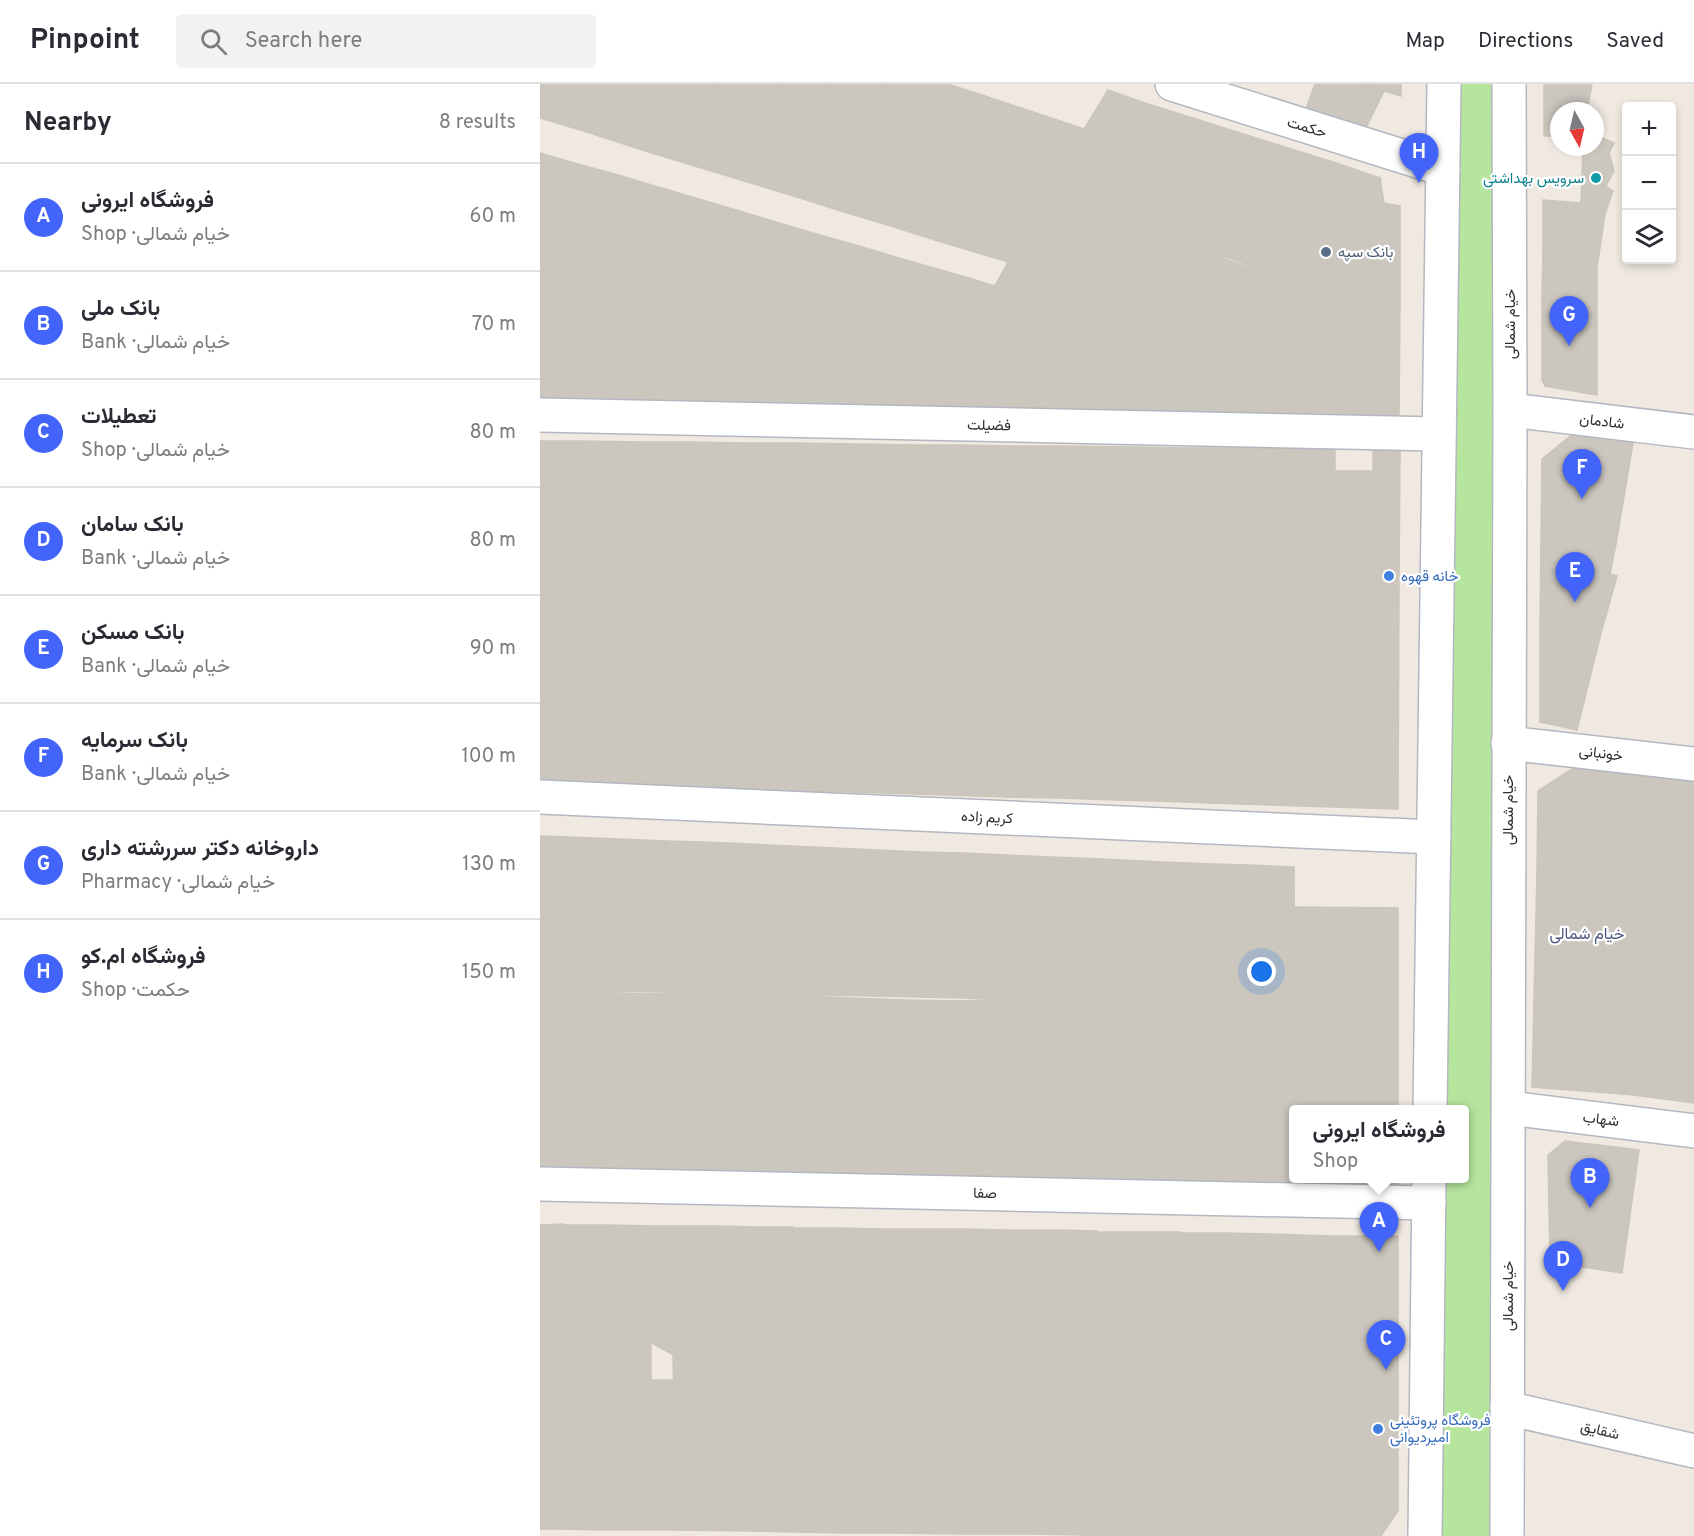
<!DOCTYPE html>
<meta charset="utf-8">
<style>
:root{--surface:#fff;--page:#f2f2f3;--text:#2b2b33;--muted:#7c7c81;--line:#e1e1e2;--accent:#4264fb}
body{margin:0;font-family:Overpass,Vazirmatn,sans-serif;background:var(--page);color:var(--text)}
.controls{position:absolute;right:18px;top:18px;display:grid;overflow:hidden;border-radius:6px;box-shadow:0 3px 9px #0003}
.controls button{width:54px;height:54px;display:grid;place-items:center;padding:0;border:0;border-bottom:2px solid var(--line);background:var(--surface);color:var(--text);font:30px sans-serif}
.compass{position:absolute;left:1010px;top:18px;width:54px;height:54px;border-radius:50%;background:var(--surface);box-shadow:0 3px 9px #0003;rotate:172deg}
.you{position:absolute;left:722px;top:888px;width:21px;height:21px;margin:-15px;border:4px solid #fff;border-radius:50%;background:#1a73e8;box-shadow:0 0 0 9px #1a73e833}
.badge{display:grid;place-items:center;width:39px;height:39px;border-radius:50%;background:var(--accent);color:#fff;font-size:20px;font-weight:700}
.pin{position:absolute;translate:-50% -50px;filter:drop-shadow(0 2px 3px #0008)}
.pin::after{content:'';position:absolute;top:32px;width:21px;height:18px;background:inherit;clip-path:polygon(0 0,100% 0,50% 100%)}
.popup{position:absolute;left:749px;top:1021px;width:180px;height:78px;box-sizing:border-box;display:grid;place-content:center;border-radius:6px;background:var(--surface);filter:drop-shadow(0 2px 4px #0005);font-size:20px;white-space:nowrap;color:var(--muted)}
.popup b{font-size:22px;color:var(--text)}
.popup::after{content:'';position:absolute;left:50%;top:100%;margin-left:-12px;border:12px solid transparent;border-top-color:var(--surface)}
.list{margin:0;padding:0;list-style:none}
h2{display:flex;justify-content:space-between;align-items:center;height:78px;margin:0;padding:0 24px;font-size:26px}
h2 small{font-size:20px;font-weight:400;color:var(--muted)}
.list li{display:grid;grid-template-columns:39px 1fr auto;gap:18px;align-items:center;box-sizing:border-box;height:108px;padding:0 24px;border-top:2px solid var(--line)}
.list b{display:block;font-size:22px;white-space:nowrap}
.list p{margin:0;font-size:20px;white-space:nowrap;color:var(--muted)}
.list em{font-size:20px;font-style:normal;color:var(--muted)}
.icon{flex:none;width:33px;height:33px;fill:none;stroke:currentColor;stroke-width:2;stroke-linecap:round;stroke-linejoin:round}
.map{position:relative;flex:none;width:1154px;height:1452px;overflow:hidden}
header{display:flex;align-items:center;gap:36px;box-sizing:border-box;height:84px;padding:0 30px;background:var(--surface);border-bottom:2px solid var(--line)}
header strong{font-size:28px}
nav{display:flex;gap:33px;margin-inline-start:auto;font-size:21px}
.search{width:420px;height:54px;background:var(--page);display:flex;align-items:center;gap:15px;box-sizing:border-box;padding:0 21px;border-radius:6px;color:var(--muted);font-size:22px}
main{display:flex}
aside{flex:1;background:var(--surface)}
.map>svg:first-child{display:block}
.green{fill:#b6e59e}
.building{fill:#cbc7bf;stroke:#cbc5ba;stroke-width:1.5}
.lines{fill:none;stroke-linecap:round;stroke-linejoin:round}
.street-casing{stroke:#b4b7c1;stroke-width:36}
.secondary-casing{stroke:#b4b7c1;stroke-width:36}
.street{stroke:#fff;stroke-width:33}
.secondary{stroke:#fff;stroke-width:33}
.culture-dot{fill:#0f9aa8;stroke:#fff;stroke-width:2}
.service-dot{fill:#5c6f8a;stroke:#fff;stroke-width:2}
.shop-dot{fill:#3f7fe0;stroke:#fff;stroke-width:2}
.labels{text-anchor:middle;stroke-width:4.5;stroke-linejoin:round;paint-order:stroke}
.street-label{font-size:15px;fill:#2e2e2e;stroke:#fff}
.culture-label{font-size:15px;fill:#0d838f;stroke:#fff;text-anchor:end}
.service-label{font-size:15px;fill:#4e5e75;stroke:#fff;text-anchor:start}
.shop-label{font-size:15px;fill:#366cbe;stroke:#fff;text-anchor:start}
.neighbourhood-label{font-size:16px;fill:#4d5680;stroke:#fff}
</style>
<header>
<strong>Pinpoint</strong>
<div class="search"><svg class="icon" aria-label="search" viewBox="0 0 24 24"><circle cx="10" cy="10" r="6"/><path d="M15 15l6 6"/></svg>Search here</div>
<nav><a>Map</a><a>Directions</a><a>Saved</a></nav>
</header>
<main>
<aside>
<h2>Nearby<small>8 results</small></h2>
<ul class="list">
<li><span class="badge">A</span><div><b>فروشگاه ایرونی</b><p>Shop · خیام شمالی</p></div><em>60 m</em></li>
<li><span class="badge">B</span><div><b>بانک ملی</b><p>Bank · خیام شمالی</p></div><em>70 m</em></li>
<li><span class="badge">C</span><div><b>تعطیلات</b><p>Shop · خیام شمالی</p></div><em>80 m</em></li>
<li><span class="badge">D</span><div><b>بانک سامان</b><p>Bank · خیام شمالی</p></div><em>80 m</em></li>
<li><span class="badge">E</span><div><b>بانک مسکن</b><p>Bank · خیام شمالی</p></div><em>90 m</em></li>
<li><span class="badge">F</span><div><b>بانک سرمایه</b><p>Bank · خیام شمالی</p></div><em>100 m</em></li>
<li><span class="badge">G</span><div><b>داروخانه دکتر سررشته داری</b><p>Pharmacy · خیام شمالی</p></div><em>130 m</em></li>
<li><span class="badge">H</span><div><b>فروشگاه ام.کو</b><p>Shop · حکمت</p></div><em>150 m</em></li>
</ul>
</aside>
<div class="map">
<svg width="1154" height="1452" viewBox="0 0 1154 1452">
<rect width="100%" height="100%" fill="#efe9e1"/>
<path class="green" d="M904,0H969L967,1452H885L889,1095L924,1094V1026L890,1025Z"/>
<g class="building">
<path d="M0,0H62L47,48L0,34Z"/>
<path d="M62,0H116L96,64L47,48Z"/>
<path d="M116,0H174L148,80L96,64Z"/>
<path d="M174,0H239L211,99L148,80Z"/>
<path d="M239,0H291L257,113L211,99Z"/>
<path d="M291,0H342L304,128L257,113Z"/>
<path d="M342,0H396L351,142L304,128Z"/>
<path d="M396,0H408L442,11L395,156L351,142Z"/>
<path d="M775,0H823L844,7L821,54L763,33Z"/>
<path d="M823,0H861V12L844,7Z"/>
<path d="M1004,0H1052L1047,27H1019V30L1004,29Z"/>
<path d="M568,6L605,19L567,130L507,106Z"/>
<path d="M442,11L544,45L468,178L395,156Z"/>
<path d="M605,19L659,36L620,150L567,130Z"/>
<path d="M1004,29L1019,30V52H1004Z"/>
<path d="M659,36L735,60L694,176L620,150Z"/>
<path d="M1055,51L1074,59L1069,69L1074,87L1066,102L1073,107L1065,130L1041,119L1043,63H1055Z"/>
<path d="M735,60L790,77L749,196L694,176Z"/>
<path d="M0,69L20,75L0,151Z"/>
<path d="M20,75L78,91L45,221L0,212V151Z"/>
<path d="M790,77L840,94L797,212L749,196Z"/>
<path d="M78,91L125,105L107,216L51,198Z"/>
<path d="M840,94L844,119L860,122V218L797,212Z"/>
<path d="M125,105L196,126L151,319L91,318Z"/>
<path d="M507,106L517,325L472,324L455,202Z"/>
<path d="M507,106L567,130L570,326L517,325Z"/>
<path d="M1003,116L1041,119L1065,130L1057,184L1003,164Z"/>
<path d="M196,126L283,152L246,320L151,319Z"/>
<path d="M567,130L620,150L623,327L570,326Z"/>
<path d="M620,150L696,179L692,328L623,327Z"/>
<path d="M283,152L319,162L321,322L246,320Z"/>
<path d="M319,162L366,176L368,323L321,322Z"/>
<path d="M1003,164L1057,184V228L1002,213Z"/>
<path d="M366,176L429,194L435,324L368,323Z"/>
<path d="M696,179L797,212L790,329L692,328Z"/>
<path d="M429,194L455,202L472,324H435Z"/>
<path d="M51,198L107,216L91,318L18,316Z"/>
<path d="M0,212L45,221L18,316H0Z"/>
<path d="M797,212L860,218L859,332L790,329Z"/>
<path d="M1002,213L1057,228V311L1005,302L1002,296Z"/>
<path d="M1035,348L1093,359L1076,460L1001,455L1002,375Z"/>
<path d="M0,357H41L34,533H0Z"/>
<path d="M41,357L100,358L92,535L34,533Z"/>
<path d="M100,358H149L141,536L92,535Z"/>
<path d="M149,358L202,359L198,538L141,536Z"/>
<path d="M202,359H255L254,539L198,538Z"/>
<path d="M255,359L316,360L320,541L254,539Z"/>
<path d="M316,360L369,361L368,542L320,541Z"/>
<path d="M369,361H421L420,543L368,542Z"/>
<path d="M421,361L465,362L463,544L420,543Z"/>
<path d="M465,362H518L519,545L463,544Z"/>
<path d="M518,362L595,363L587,547L519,545Z"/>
<path d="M595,363L646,364L642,548L587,547Z"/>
<path d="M646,364H708L702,550L642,548Z"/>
<path d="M708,364L749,365L743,551L702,550Z"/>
<path d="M749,365H795V552L743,551Z"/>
<path d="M833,365L860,366L859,502L794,501L795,387H833Z"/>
<path d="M1001,455L1076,460L1070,490L1077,492L1060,553L1000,544Z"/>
<path d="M794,501L859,502L858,725L760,722L762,552H795Z"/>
<path d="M0,533L46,534L40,700L0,698Z"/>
<path d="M46,534L92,535L89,701L40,700Z"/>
<path d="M92,535L141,536L136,703L89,701Z"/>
<path d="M141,536L179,537L174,704L136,703Z"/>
<path d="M179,537L220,538L215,705L174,704Z"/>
<path d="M220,538L273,539L272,707L215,705Z"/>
<path d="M273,539L320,541L312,708L272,707Z"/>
<path d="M320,541L379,542L374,710L312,708Z"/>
<path d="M379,542L464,544L465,713L374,710Z"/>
<path d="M464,544L519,546L520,714L465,713Z"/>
<path d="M1000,544L1060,553L1037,646L1000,638Z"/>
<path d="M519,546L579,547L573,716L520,714Z"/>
<path d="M579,547L623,549L617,717L573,716Z"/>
<path d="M623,549L681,550L670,719L617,717Z"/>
<path d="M681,550L762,552L760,722L670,719Z"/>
<path d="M1035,683L1075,689L1071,732L1121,735L1113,796L997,788L998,707Z"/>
<path d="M1075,689L1154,696V872L1086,864L1084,838L1107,845L1121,735L1071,732Z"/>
<path d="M0,752L54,754V907L0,906Z"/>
<path d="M54,754L125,757L122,908L54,907Z"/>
<path d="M125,757L163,758L162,909L122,908Z"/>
<path d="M163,758L209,760L207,910L162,909Z"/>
<path d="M209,760L250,762L251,911L207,910Z"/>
<path d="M250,762L293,764L292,911H251Z"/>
<path d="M293,764L336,766L335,912L292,911Z"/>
<path d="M336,766L380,768V913L335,912Z"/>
<path d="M380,768L423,769V914L380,913Z"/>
<path d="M423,769L466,771L467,915L423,914Z"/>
<path d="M466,771L511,773V916L467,915Z"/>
<path d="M511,773L562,775V917L511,916Z"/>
<path d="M562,775L621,778L630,917H562Z"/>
<path d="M621,778L672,780L676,912L629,904Z"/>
<path d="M672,780L708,781L710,925L676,926Z"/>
<path d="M708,781L754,783L755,925H710Z"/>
<path d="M997,788L1113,796L1107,845L1084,838L1094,1011L992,1003Z"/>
<path d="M754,823L858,824V1026H754Z"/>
<path d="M1086,864L1154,872V1019L1094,1011Z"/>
<path d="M629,904L676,912L680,1098L623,1097L619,917H630Z"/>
<path d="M0,906L52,908L45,1087H0Z"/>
<path d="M52,908L106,910L100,1089L45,1087Z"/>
<path d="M162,909L158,1089H100L106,910Z"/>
<path d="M162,909L207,910V1090L158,1089Z"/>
<path d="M207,910L251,911L252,1091L207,1090Z"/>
<path d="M251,911L311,914L310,1092L252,1091Z"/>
<path d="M311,914L366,916V1093L310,1092Z"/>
<path d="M467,915L468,1094L418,1093L417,917Z"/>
<path d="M467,915L511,916L513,1096L468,1094Z"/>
<path d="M366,916L417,917L418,1093H366Z"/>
<path d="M511,916L569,917L571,1096H513Z"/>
<path d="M569,917H619L623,1097L571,1096Z"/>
<path d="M710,925L712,1098H680L676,926Z"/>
<path d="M710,925H755L754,1099L712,1098Z"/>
<path d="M1025,1057L1099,1066L1082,1189L1010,1178L1008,1071Z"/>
<path d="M754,1094H858V1102L754,1099Z"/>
<path d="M23,1140L26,1295H0V1141Z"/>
<path d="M24,1141H68L70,1296L26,1295Z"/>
<path d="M69,1141L111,1142V1296L71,1295Z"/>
<path d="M112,1142H175L178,1296L112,1259Z"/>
<path d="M176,1142L215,1143L219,1319L178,1296Z"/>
<path d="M216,1143H253L260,1343L220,1320Z"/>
<path d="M254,1144H298L302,1300L301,1366L261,1344Z"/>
<path d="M299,1144L341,1145L346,1300H303Z"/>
<path d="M342,1145H382L386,1301H347Z"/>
<path d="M382,1145H422L426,1302L386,1301Z"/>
<path d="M423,1145L465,1146L471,1302H427Z"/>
<path d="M466,1146H515L519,1303L472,1302Z"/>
<path d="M516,1146L557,1147L559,1304L520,1303Z"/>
<path d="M557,1148H598L602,1305H560Z"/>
<path d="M599,1148H641L646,1306L603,1305Z"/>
<path d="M642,1149H684L688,1307L647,1306Z"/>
<path d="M685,1149L728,1150L730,1307L689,1306Z"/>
<path d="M728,1150L789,1152L791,1307H730Z"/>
<path d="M789,1152H858V1267H790Z"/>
<path d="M790,1267H858V1427L841,1452H794Z"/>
<path d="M133,1272L210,1314L209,1447L137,1446Z"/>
<path d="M0,1295H17L16,1445H0Z"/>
<path d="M17,1295L66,1296L65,1446L16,1445Z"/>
<path d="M66,1296H133L137,1446H65Z"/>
<path d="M302,1300L356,1301L354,1449H301Z"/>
<path d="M356,1301L420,1302L424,1450L354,1449Z"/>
<path d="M420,1302H489L492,1450H424Z"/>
<path d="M489,1302L536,1303L541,1451L492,1450Z"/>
<path d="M536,1303L610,1305L613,1452L541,1451Z"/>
<path d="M610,1305L658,1306L657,1452H613Z"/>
<path d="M658,1306L688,1307L694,1452H657Z"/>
<path d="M688,1307H730L732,1452H694Z"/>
<path d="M730,1307H791L794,1452H732Z"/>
<path d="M210,1314L302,1367L301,1449L209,1447Z"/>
</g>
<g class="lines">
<defs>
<g id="street">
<path d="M632,0L903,85"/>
<path d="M970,326L1154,348"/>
<path d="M0,331L899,350"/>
<path d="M968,659L1154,680"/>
<path d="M0,713L894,753"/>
<path d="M969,1024L1154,1047"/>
<path d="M0,1100L889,1119"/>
<path d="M967,1324L1154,1367"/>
</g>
<g id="secondary">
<path d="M890,1026L904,0"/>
<path d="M885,1452L889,1094"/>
<path d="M967,1452L970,326L969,0"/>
</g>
</defs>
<use href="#street" class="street-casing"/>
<use href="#secondary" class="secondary-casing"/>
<use href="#street" class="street"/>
<use href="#secondary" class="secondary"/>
</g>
<circle class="culture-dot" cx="1056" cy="94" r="6"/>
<circle class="service-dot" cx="786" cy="168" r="6"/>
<g class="shop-dot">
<circle cx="849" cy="492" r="6"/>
<circle cx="838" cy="1345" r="6"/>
</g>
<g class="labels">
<g class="street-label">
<text transform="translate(767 43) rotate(17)" y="5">حکمت</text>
<text transform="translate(970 240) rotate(-90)" y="5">خیام شمالی</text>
<text transform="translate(1062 337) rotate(7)" y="5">شادمان</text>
<text transform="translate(449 341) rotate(1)" y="5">فضیلت</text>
<text transform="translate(1061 669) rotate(7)" y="5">خونبانی</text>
<text transform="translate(968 726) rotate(-90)" y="5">خیام شمالی</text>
<text transform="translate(447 733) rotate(3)" y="5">کریم زاده</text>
<text transform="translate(1061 1035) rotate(7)" y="5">شهاب</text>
<text transform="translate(445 1109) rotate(1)" y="5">صفا</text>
<text transform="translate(968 1212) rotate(-90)" y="5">خیام شمالی</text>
<text transform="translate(1060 1346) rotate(13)" y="5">شقایق</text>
</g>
<g class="culture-label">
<text x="1044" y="99">سرویس بهداشتی</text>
</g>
<g class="service-label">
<text x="798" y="173">بانک سپه</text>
</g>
<g class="shop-label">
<text x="861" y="497">خانه قهوه</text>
<text x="850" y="1341">فروشگاه پروتئینی<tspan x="850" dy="17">امیردیوانی</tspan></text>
</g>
<g class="neighbourhood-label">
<text x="1047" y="855">خیام شمالی</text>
</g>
</g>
</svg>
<div class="controls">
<button>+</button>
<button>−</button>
<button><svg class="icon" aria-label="layers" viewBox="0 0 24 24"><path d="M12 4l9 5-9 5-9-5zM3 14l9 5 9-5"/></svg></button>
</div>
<svg class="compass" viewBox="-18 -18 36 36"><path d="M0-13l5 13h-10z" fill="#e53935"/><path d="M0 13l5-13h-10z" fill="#7c7c81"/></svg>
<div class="you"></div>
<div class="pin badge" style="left:839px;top:1168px">A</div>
<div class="popup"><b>فروشگاه ایرونی</b>Shop</div>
<div class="pin badge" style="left:1050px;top:1124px">B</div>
<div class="pin badge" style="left:846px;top:1286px">C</div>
<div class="pin badge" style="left:1023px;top:1207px">D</div>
<div class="pin badge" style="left:1035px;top:518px">E</div>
<div class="pin badge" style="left:1042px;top:415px">F</div>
<div class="pin badge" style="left:1029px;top:262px">G</div>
<div class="pin badge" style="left:879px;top:99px">H</div>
</div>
</main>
